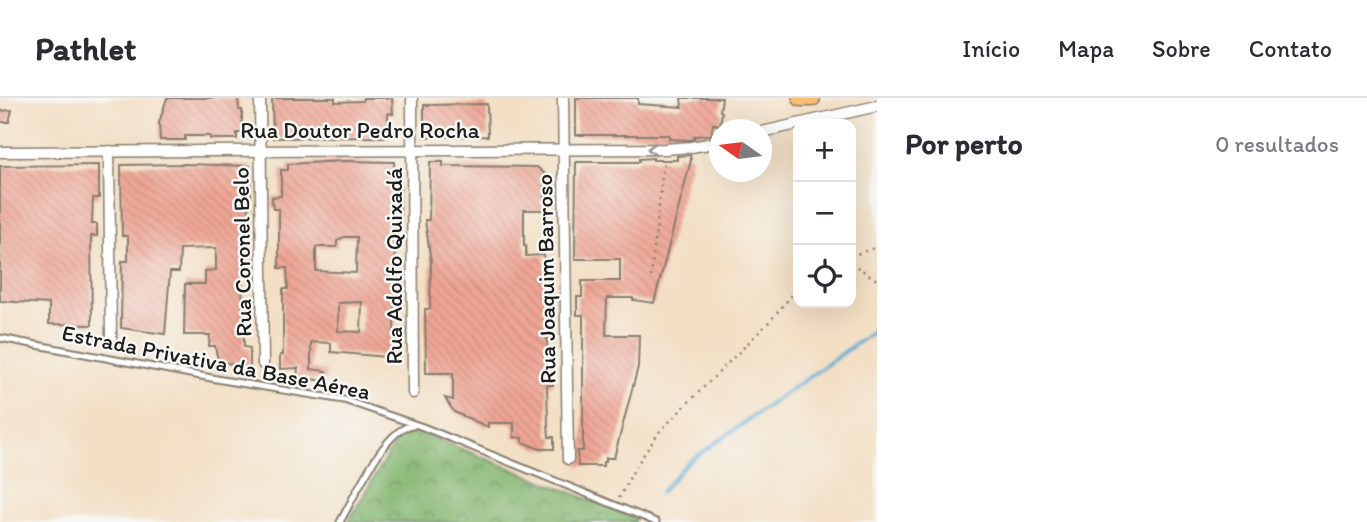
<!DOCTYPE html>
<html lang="pt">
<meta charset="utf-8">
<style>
:root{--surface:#fff;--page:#f2f2f3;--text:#2b2b33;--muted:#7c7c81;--line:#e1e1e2}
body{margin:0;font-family:Itim,sans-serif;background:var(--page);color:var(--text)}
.controls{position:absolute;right:21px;top:21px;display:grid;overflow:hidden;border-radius:14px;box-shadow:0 7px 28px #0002}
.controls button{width:63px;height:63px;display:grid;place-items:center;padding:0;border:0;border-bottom:2px solid var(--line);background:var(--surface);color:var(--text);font:35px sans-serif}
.compass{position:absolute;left:709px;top:21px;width:63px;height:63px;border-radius:50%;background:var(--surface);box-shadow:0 7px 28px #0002;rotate:284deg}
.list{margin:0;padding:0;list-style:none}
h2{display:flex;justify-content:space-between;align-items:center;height:91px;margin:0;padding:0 28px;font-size:30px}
h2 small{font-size:23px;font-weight:400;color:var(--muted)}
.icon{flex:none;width:38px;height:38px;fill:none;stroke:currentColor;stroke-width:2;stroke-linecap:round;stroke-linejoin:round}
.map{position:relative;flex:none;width:877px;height:424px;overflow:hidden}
header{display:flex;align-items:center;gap:42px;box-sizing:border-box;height:98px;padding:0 35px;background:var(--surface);border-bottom:2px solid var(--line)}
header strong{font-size:33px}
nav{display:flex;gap:38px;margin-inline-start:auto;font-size:24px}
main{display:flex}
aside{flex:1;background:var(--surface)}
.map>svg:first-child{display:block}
.forest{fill:url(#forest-crowns);stroke:#506946;stroke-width:2}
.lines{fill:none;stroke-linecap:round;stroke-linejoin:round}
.stream{stroke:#5cabd6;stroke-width:3.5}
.building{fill:url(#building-back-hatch);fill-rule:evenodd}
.lane-casing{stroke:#887e70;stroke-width:9}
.street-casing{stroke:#887e70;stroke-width:13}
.primary-casing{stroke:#887e70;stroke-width:19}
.path{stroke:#887e70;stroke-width:2.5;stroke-dasharray:2 5;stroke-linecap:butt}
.lane{stroke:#fff;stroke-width:5}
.street{stroke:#fff;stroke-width:10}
.primary{stroke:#fbbe6e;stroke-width:16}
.oneway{stroke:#999}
.labels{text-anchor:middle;stroke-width:5;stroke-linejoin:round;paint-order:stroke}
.street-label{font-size:23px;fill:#1c1c1c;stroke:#f6f6f2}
</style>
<header>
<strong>Pathlet</strong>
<nav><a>Início</a><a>Mapa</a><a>Sobre</a><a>Contato</a></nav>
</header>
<main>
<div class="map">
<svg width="877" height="424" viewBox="0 0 877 424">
<defs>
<pattern id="forest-crowns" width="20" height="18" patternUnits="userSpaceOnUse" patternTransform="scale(1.75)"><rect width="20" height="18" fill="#84b66f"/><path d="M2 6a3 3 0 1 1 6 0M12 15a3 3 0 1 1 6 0" fill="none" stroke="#6b935a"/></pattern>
<pattern id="building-back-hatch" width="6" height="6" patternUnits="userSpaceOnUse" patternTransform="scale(1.75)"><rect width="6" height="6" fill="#eea594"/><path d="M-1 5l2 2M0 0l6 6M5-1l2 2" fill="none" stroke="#cc8d7f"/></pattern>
</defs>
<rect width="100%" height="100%" fill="#f6f6f2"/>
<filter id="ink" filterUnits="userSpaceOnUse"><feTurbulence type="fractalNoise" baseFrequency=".0143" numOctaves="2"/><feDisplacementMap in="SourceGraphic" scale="14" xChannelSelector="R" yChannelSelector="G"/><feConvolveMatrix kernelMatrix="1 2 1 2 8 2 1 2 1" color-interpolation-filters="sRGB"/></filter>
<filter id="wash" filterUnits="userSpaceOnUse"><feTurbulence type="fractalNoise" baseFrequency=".00686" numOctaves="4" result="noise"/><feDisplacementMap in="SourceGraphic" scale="28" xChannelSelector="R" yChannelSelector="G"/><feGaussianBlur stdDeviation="1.57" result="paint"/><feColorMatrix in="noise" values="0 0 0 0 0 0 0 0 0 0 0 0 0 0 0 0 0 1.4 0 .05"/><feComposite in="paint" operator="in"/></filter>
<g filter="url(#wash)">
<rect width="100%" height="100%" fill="#f3dfc4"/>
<path class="forest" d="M410,333L419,334L636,420L634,424H348L392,349L401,338Z"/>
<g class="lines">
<path class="stream" d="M660,395L687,365L877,231"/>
</g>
<g id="blocks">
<g class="building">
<path d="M167,0H238L239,12H242V35H237V41H210V38H185V42H160L159,25Z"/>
<path d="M272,0H335V4L363,3V0H392L393,16L388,15V39L273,40Z"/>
<path d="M576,0H638V6L682,9L681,0H722L720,13L722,14L720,27L713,26L711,37L695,38L694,41L690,42L669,41V37H576Z"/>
<path d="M487,6L488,38L424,39V7Z"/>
<path d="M12,12L9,24H0V13Z"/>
<path d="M690,57L691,62L654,205L633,202V200H607L606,237H639L638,269L614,360H606V364H603V368H578L577,353H583V217H577V199H582V183H620V161H575L576,64H639V61L653,60V62H677V58Z"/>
<path d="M343,63L394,64L395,81H400V122H395L394,148L395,161H400V186H395L394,237H397V260L331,254V245L311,244V271L326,273L325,283L297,279L298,270L280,271V257H283V191H288L287,170H279V111H273L272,99L281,98V72H288V66ZM344,139H357L356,175L316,173V149H337V143ZM362,204L361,234L338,233V205Z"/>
<path d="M430,64H443V68L537,69L545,76V112H524V148H526V158L544,157L551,236H547V274H553V287H547L548,326L549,339H554V351H540L522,344V340L514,339V325H488V329L454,314L445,300L453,302V275H426L425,211H430L431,164L425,122H429Z"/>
<path d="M185,66L250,68L251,99H249L248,124L244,125L242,184L244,249L250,250V270L218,263L215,248H209L210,237H184L185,186H205V173L216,172V150L180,151L179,174H170L165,236L121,230L122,163H128V138H122L121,67Z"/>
<path d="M99,67V100H93L92,126H97V138H91L92,227L49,226V206L0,203V68Z"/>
</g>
</g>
</g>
<g filter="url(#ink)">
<use href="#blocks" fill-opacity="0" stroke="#887e70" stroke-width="2"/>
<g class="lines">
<defs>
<g id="lane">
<path d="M0,240L222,282L344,302L423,329L656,424"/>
<path d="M340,424C353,402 386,327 413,328"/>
</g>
<g id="street">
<path d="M260,0L263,266"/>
<path d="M412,0L413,295"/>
<path d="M563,0L568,361"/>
<path d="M762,34L877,8"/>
<path d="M109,53L111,240"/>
<path d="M0,54L665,51L691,49L720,44"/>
</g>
<path id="primary" d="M801,0H812"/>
</defs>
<use href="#lane" class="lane-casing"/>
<use href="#street" class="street-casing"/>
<use href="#primary" class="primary-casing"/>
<g class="path">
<path d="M851,158L877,149"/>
<path d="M851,165L877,182"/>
<path d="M651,179L664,61"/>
<path d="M619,400L636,368L660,333L769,224L798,190"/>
</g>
<use href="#lane" class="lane"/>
<use href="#street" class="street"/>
<use href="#primary" class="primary"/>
</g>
<defs><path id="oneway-chevron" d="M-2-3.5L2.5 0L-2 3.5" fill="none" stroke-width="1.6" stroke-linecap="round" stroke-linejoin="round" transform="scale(1.75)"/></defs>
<use class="oneway" href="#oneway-chevron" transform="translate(652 51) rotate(-180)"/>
</g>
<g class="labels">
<g class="street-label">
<text x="360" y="40">Rua Doutor Pedro Rocha</text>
<text transform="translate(242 154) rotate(-91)" y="8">Rua Coronel Belo</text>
<text transform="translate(394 168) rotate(-90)" y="8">Rua Adolfo Quixadá</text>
<text transform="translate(546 181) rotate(-91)" y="8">Rua Joaquim Barroso</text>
<text transform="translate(216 264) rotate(11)" y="8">Estrada Privativa da Base Aérea</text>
</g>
</g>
</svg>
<div class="controls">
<button>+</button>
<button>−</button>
<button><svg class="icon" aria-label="locate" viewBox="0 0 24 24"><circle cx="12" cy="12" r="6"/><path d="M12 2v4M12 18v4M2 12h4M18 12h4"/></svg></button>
</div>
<svg class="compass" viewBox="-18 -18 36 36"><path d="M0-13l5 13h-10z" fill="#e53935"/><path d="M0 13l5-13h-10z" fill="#7c7c81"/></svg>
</div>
<aside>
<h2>Por perto<small>0 resultados</small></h2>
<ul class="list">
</ul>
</aside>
</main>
